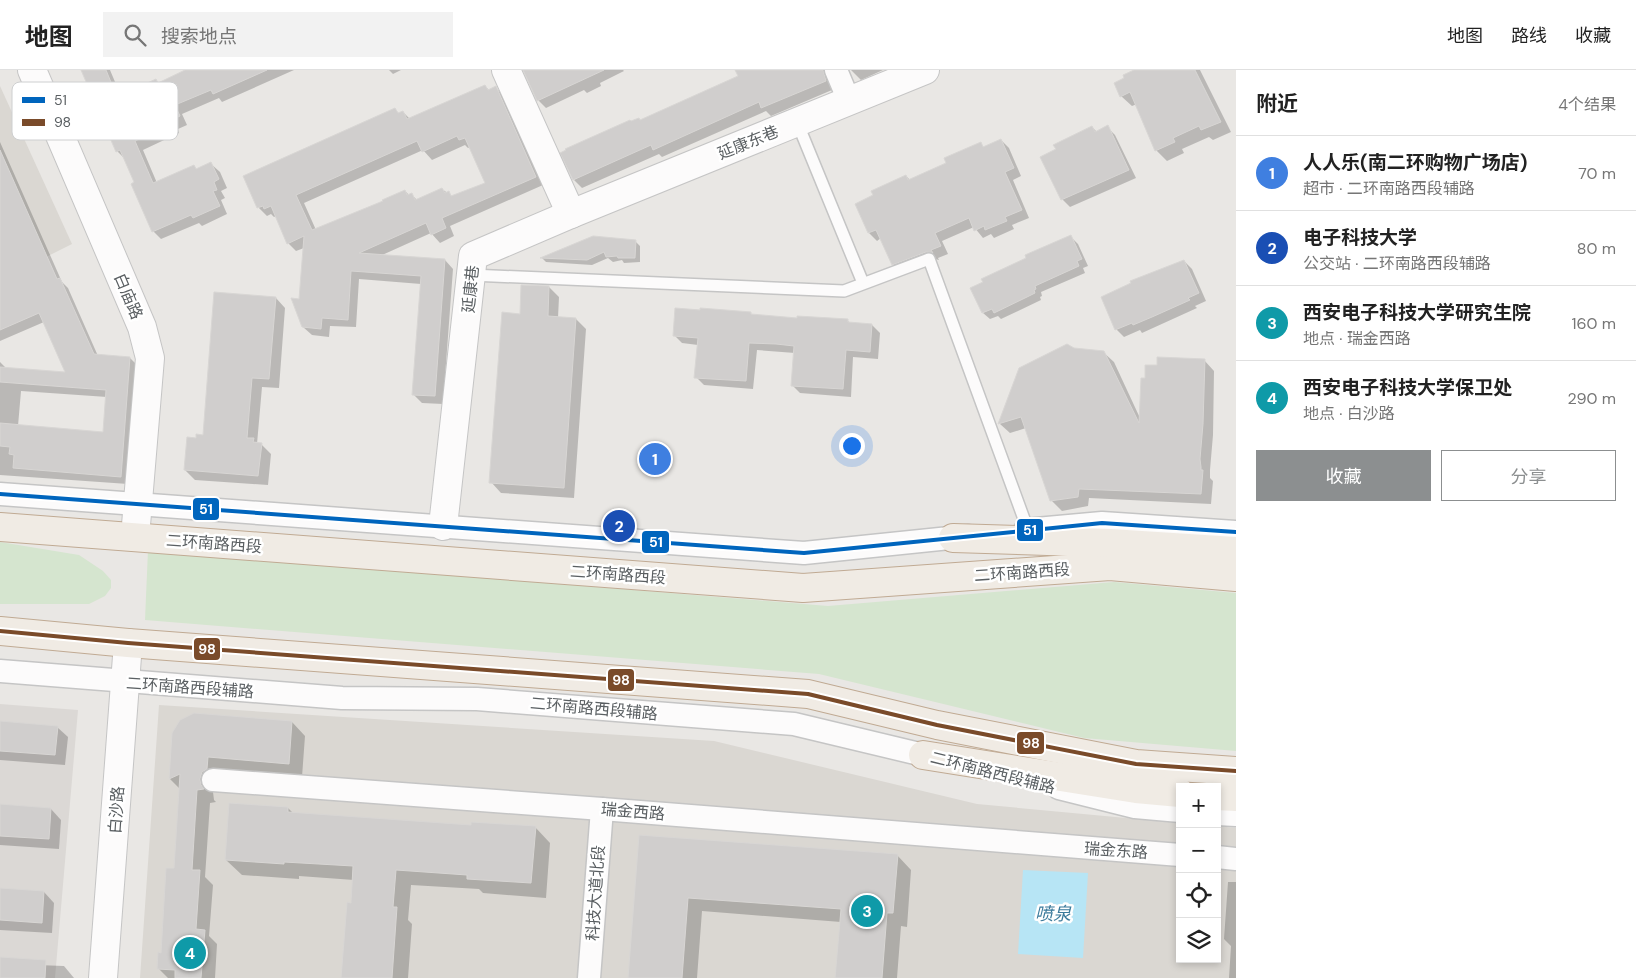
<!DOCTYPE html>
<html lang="zh">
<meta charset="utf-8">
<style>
:root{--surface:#fff;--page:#f2f2f2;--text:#222;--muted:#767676;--line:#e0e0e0;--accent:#8c8f90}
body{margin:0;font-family:"DM Sans","Noto Sans SC",sans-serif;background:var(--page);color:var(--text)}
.controls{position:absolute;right:15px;bottom:15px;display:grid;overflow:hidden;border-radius:0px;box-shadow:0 2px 8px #0003}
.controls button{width:45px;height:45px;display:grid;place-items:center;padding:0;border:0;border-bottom:1px solid var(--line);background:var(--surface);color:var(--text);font:25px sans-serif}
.you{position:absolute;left:851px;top:375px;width:18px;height:18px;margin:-12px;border:4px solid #fff;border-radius:50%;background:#1a73e8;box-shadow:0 0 0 8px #1a73e833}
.badge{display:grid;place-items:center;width:32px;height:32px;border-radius:50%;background:var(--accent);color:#fff;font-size:16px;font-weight:700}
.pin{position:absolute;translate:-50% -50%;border:2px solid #fff;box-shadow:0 1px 5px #0006}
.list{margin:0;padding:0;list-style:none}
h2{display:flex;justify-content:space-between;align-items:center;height:65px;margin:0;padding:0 20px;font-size:21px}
h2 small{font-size:16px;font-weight:400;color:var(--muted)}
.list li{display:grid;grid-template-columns:32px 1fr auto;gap:15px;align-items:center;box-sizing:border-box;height:75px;padding:0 20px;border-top:1px solid var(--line)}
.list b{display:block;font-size:19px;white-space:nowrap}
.list p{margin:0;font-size:16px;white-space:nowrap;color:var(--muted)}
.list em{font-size:16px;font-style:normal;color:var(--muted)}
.actions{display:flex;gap:10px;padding:15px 20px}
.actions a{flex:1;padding:11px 0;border:1px solid var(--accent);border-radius:0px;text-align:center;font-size:18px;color:var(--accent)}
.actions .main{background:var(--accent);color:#fff}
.icon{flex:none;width:28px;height:28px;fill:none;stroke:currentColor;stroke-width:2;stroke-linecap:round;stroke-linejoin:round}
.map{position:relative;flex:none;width:1236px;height:908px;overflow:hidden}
header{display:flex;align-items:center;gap:30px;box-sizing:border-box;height:70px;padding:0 25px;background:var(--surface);border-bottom:1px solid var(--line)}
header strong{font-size:24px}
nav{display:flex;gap:28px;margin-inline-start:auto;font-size:18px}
.search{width:350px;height:45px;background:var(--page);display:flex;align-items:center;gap:12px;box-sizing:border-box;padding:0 18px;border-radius:0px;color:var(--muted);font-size:19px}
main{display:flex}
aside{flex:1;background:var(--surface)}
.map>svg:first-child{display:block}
.industrial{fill:#dbd8d5}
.education{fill:#dad7d2}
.green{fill:#d5e5cf}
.water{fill:#b7e5f5}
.shadow{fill:#0003;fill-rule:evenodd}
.building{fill:#d0cecd;stroke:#d8d6d4;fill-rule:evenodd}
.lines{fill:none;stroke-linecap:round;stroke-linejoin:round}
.service-casing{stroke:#c5c5c5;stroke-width:14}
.minor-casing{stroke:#c5c5c5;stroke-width:25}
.tertiary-casing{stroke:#c5c5c5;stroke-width:30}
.trunk-casing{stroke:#c0aa93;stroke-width:30}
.service{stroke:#fcfbfb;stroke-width:11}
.minor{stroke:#fcfbfb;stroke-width:22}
.tertiary{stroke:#fcfbfb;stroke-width:28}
.trunk{stroke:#f0ebe4;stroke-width:28}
.bus-1-casing{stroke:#fff;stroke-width:8}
.bus-2-casing{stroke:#fff;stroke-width:8}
.bus-1{stroke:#0065bd;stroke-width:4}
.bus-2{stroke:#7a4b2a;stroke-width:4}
.labels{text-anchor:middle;stroke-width:5;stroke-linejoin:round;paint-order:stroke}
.street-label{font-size:16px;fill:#5a5f62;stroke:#fff}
.water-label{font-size:18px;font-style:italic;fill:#3b7a9b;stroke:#fff}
.key{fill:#fff;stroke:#cecfd0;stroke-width:1}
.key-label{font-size:14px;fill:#5a5f62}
.line-badge{stroke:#fff;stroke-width:2}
.badge-label{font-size:14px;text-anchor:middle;font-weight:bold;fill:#fff}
</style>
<header>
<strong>地图</strong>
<div class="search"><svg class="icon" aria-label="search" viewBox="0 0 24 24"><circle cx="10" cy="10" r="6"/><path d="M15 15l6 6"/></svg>搜索地点</div>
<nav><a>地图</a><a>路线</a><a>收藏</a></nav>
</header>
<main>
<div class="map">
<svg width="1236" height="908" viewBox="0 0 1236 908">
<rect width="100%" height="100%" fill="#e9e7e4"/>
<path class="industrial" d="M0,634L78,640L55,908H0Z"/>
<g class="education">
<path d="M0,16L72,174L0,210Z"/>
<path d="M159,635L714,671L977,734L1180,753V889H1217V756L1236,758V908H140Z"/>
</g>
<g class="green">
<path d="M0,472L79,485L103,501L111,510V518L105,526L89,534H0Z"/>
<path d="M148,480L828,536L1114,512L1236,523V681L1084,668L819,604L145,550Z"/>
</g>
<path class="water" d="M1023,800L1088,803L1083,888L1018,884Z"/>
<g class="shadow">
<path d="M82,0H110L121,26L159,14L188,0H294L222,32L219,28L182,44L187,55L178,59L179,63L143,80L157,113L194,96L197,100L211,94L220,102L227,118L221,121L225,128L221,130L227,144L202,156L199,153L161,169L153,161L136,113L125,89L117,81Z"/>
<path d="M389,0H401L393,4Z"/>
<path d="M527,0H623L624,1L600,13L601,16L587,23L584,20L546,38L538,30Z"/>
<path d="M738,0H834V22L832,20L771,46L766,41L662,87L659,84L582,118L574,110L639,49L641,51L739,7Z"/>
<path d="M851,0H883L861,10Z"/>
<path d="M1137,0H1200L1231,62L1213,70L1209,67L1182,79L1184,83L1167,91L1156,80L1137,34L1132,36L1121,26Z"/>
<path d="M485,16L490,21L496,18L504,26L543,115L450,156L454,166L440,173L431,163L380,186L445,190L453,199L443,334L422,333L413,324L421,214L359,209L356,257L330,256L329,267L312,265L303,257L301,230L304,178L296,181L288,173L276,146L274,147L271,144L267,146L258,137L395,39L399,44L403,42L410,49ZM465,75L468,78L470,77L486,113L453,127L442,119L417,130L411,124L409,125L405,121L385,132L316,160L304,133L423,80L432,90Z"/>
<path d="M1092,57L1097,62L1107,57L1115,65L1136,108L1070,137L1062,129Z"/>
<path d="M1001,70L1009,78L1021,106L1013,110L1029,148L1012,155L1014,159L994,168L991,164L983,168L974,157L942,171L948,184L938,188L939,190L935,189L901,202L893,194L881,168L877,171L869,163L875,126L906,106L910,110L948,93L980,73L984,78Z"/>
<path d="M0,72L62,212L68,218L98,286L130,288L138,296L128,414L0,405V292L7,299L67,303L44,252L0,271ZM21,321L107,327L104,363L18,356Z"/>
<path d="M1071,167L1078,174L1088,196L1083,198L1085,203L1041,222L1042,226L1040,227L1041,230L1001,249L998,246L990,249L983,243Z"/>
<path d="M593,168L635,171L640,176V192L624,193L622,190L613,192L608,188L592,195L546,192L542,188Z"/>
<path d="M1184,191L1192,199L1206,231L1195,236L1197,238L1142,263L1140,260L1124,267L1116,259Z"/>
<path d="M549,217L559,227L558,248L576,249L586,259L574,428L501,423L491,412L521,245Z"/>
<path d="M276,228L285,238L279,318L262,317L257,374H261L271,384L268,415L195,410L185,400L197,369L204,366Z"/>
<path d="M753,246L798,249L847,250L850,253L872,255L880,263L878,289L853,287L851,327L800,323L792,315L795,283L757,280L753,319L704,315L696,307L698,275L682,273L674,265Z"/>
<path d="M1074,279L1103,282L1114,292L1140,348L1146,310L1159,297L1204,290L1214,301L1213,365L1210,400V408L1213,411L1211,434L1089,428L1088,436L1062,441L1052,431L1026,358L1010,363L1000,354L1020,299Z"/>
<path d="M0,652L57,657L68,667L65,695L0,690Z"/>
<path d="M292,652L305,666L302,707L215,715L213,722L214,730L216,732L210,733L205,807L213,815L209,866L217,874L215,908H168L158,898L162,884L175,800L180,719L170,709L174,663Z"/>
<path d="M0,735L51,739L61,750L59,779L0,775Z"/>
<path d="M288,738L294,744L472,756L535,757L550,773L546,828L483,823L479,819L411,815L408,850L412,854L408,908H342L354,810L299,806V809L242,805L226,790Z"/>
<path d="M640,767L897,785L911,800L907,857L901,856L897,908H837L841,852L702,841L697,908H629Z"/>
<path d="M1228,812H1236V908H1229L1231,876L1224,869Z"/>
<path d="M0,819L44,822L54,833L52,863L0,860Z"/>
<path d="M37,895L64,896L74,908H36Z"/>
</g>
<g class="building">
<path d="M81,0H106L117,27L156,9L158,13L185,0H267L213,24L211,20L175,35L180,46L170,51L172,54L135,71L153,113L194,95L196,99L211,92L219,109L214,112L217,120L213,121L220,136L193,148L191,145L152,162L131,114L134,112L120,80L116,82Z"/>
<path d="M523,0H604L537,31Z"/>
<path d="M735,0H823L826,11L761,38L759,32L653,80L651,75L573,110L560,83L566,80L565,79L630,50L631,51L639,48L640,50L738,6Z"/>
<path d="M1134,0H1195L1221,52L1201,60L1199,56L1173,68L1175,72L1155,81L1130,22L1120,27L1114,13L1124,8L1123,5Z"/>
<path d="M485,15L488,20L496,16L536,107L442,148L446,158L431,165L426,153L359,183L445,189L435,326L412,325L421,206L351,201L348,250L322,248L321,259L302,257L291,228L299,229L304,166L287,174L271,136L264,139L263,136L257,138L243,106L395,38L398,43L403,41L407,49ZM457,66L459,70L465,68L485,113L451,126L449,121L445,123L442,118L415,130L412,123L407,125L405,120L382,130L383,131L312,160L296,125L417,71L422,82Z"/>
<path d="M1108,55L1129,100L1061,130L1040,87L1056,79L1053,75L1092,56L1095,62Z"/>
<path d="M1001,69L1014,98L1005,102L1022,140L1005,147L1007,151L985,160L984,156L974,161L969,148L935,163L941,176L931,180L933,183L926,182L892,195L876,160L868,163L855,134L873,125L871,121L906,105L908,110L946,93L944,88L981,72L983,77Z"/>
<path d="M0,80L57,209L60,208L94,284L130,287L121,407L13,398L14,385L9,384L10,377L0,376V353L103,362L106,320L0,312V297L65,302L39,243L0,260Z"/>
<path d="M1071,165L1082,189L1077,191L1079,196L1035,216L1036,219L1034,220L1035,223L1027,227L994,243L992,239L982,243L970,218L983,212L981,209L1026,188L1025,185Z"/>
<path d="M593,166L636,170L635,188H618L617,186L606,187L604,182L587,190L540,188Z"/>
<path d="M1184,190L1199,223L1188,228L1190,230L1152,247L1133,255L1132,253L1115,260L1101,227L1131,213L1130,211Z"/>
<path d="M521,215L549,216L548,246L576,248L564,418L489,413L502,242L520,244Z"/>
<path d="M214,222L276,227L269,309L252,308L247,368H254L253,372L262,373L258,406L184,400L187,367L196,368V364L203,365Z"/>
<path d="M675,238L700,240V238L751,242V244L797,248V246L848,249V252L872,254L870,282L846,280L843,319L791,316L794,276L776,274L749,273L746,311L694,308L698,268L673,266Z"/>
<path d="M1067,274L1074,278L1104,281L1139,353L1141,308H1145V295H1157V287L1205,289L1203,354L1200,389L1201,397V400H1203L1201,424L1079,419L1078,427L1050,431L1021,347L998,354L1019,298Z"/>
<path d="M194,643L292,651L289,694L208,687L207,699L202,702L200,709L201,715L204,719L197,720L192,800H200L196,859L205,860L201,908H175V900L157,899L158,882L161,883L166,798H174L180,704L169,709L172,663L180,650Z"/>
<path d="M0,651L58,656L55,685L0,681Z"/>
<path d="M229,733L288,737V742L471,755V752L536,756L531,813L467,809V805L396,800L393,837H397L392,908H341L347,832L351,833L353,796L284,792V794L225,790Z"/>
<path d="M0,734L51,738L49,769L0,766Z"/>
<path d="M639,765L898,784L893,843H887L882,908H835L841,839L688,828L682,908H628Z"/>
<path d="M0,818L44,821L42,853L0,850Z"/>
<path d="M0,887L46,890L45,908H0Z"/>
</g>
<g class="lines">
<defs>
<g id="service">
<path d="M797,52L863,213"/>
<path d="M471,205L844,221L929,189L1028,460"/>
</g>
<g id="minor">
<path d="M836,0L849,31"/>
<path d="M0,424L804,483L969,466"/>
<path d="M1025,460L1102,453L1236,462"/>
<path d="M0,601L342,628L477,629L794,654L940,689"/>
<path d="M213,710L602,739L1180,785"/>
<path d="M1059,718L1135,737L1180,741"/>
<path d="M1217,744L1236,745"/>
<path d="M1217,787L1236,789"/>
<path d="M589,908L602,739"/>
</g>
<g id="tertiary">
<path d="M32,0L142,257L150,288L135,467"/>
<path d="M506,0L571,144"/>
<path d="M443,456L473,186L571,144L925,0"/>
<path d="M103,908L128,573"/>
</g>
<g id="trunk">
<path d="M0,457L803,518L1110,496L1236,507"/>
<path d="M953,468L1110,473L1236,481"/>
<path d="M0,561L128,573L808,624L937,655L1136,694L1236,701"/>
<path d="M923,685L1136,719L1180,723"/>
<path d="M1217,726L1236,727"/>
</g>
</defs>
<use href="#service" class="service-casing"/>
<use href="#minor" class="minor-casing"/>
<use href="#tertiary" class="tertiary-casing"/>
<use href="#trunk" class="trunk-casing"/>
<use href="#service" class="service"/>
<use href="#minor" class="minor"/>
<use href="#tertiary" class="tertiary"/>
<use href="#trunk" class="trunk"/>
<defs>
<path id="bus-1" d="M0,424L804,483L1102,453L1236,462"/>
<path id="bus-2" d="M0,561L128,573L808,624L937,655L1136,694L1236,701"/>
</defs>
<use href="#bus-1" class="bus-1-casing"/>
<use href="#bus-2" class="bus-2-casing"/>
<use href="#bus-1" class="bus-1"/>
<use href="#bus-2" class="bus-2"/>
</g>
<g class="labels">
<g class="street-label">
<text transform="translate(748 72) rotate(-22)" y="6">延康东巷</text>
<text transform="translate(470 219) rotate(-84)" y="6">延康巷</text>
<text transform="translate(129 226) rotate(67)" y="6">白庙路</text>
<text transform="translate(214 473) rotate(4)" y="6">二环南路西段</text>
<text transform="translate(1022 502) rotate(-4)" y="6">二环南路西段</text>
<text transform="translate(618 504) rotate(4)" y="6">二环南路西段</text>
<text transform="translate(190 617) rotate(4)" y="6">二环南路西段辅路</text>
<text transform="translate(594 638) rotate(5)" y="6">二环南路西段辅路</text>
<text transform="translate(993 702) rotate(14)" y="6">二环南路西段辅路</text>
<text transform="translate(116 740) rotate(-86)" y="6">白沙路</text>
<text transform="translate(633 741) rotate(5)" y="6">瑞金西路</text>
<text transform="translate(1116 780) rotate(4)" y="6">瑞金东路</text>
<text transform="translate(595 823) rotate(-86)" y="6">科技大道北段</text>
</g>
<g class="water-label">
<text x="1053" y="850">喷泉</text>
</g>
</g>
<rect x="12" y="12" width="166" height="58" rx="8" class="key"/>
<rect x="22" y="27" width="23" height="6" fill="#0065bd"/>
<rect x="22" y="49" width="23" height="7" fill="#7a4b2a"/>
<g class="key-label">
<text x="54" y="35">51</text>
<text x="54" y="57">98</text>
</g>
<g class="line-badge">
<rect x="192" y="427" width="28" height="24" rx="5" fill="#0065bd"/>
<rect x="1016" y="448" width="28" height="24" rx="5" fill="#0065bd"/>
<rect x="641" y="460" width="29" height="24" rx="5" fill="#0065bd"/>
<rect x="193" y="567" width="28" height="24" rx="5" fill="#7a4b2a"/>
<rect x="607" y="598" width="28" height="24" rx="5" fill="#7a4b2a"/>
<rect x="1016" y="661" width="29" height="24" rx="5" fill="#7a4b2a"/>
</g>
<g class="badge-label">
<text x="206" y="444">51</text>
<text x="1030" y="465">51</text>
<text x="656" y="477">51</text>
<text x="207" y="584">98</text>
<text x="621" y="615">98</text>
<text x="1031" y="678">98</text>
</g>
</svg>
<div class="controls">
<button>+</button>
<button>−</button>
<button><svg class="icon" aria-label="locate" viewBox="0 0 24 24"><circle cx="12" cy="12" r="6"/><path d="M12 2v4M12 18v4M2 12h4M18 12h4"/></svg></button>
<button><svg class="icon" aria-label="layers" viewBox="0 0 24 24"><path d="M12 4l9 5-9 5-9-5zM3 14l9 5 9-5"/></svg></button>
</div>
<div class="you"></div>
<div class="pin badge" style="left:655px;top:389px;background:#3f7fe0">1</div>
<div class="pin badge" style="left:619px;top:456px;background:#1a4fb4">2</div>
<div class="pin badge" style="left:867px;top:841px;background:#0f9aa8">3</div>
<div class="pin badge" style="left:190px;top:883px;background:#0f9aa8">4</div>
</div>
<aside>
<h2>附近<small>4个结果</small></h2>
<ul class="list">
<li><span class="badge" style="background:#3f7fe0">1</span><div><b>人人乐(南二环购物广场店)</b><p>超市 · 二环南路西段辅路</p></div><em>70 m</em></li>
<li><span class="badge" style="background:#1a4fb4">2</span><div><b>电子科技大学</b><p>公交站 · 二环南路西段辅路</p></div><em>80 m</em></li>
<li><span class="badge" style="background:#0f9aa8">3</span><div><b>西安电子科技大学研究生院</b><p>地点 · 瑞金西路</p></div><em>160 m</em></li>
<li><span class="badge" style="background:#0f9aa8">4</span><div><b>西安电子科技大学保卫处</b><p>地点 · 白沙路</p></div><em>290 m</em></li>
</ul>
<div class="actions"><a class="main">收藏</a><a>分享</a></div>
</aside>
</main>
